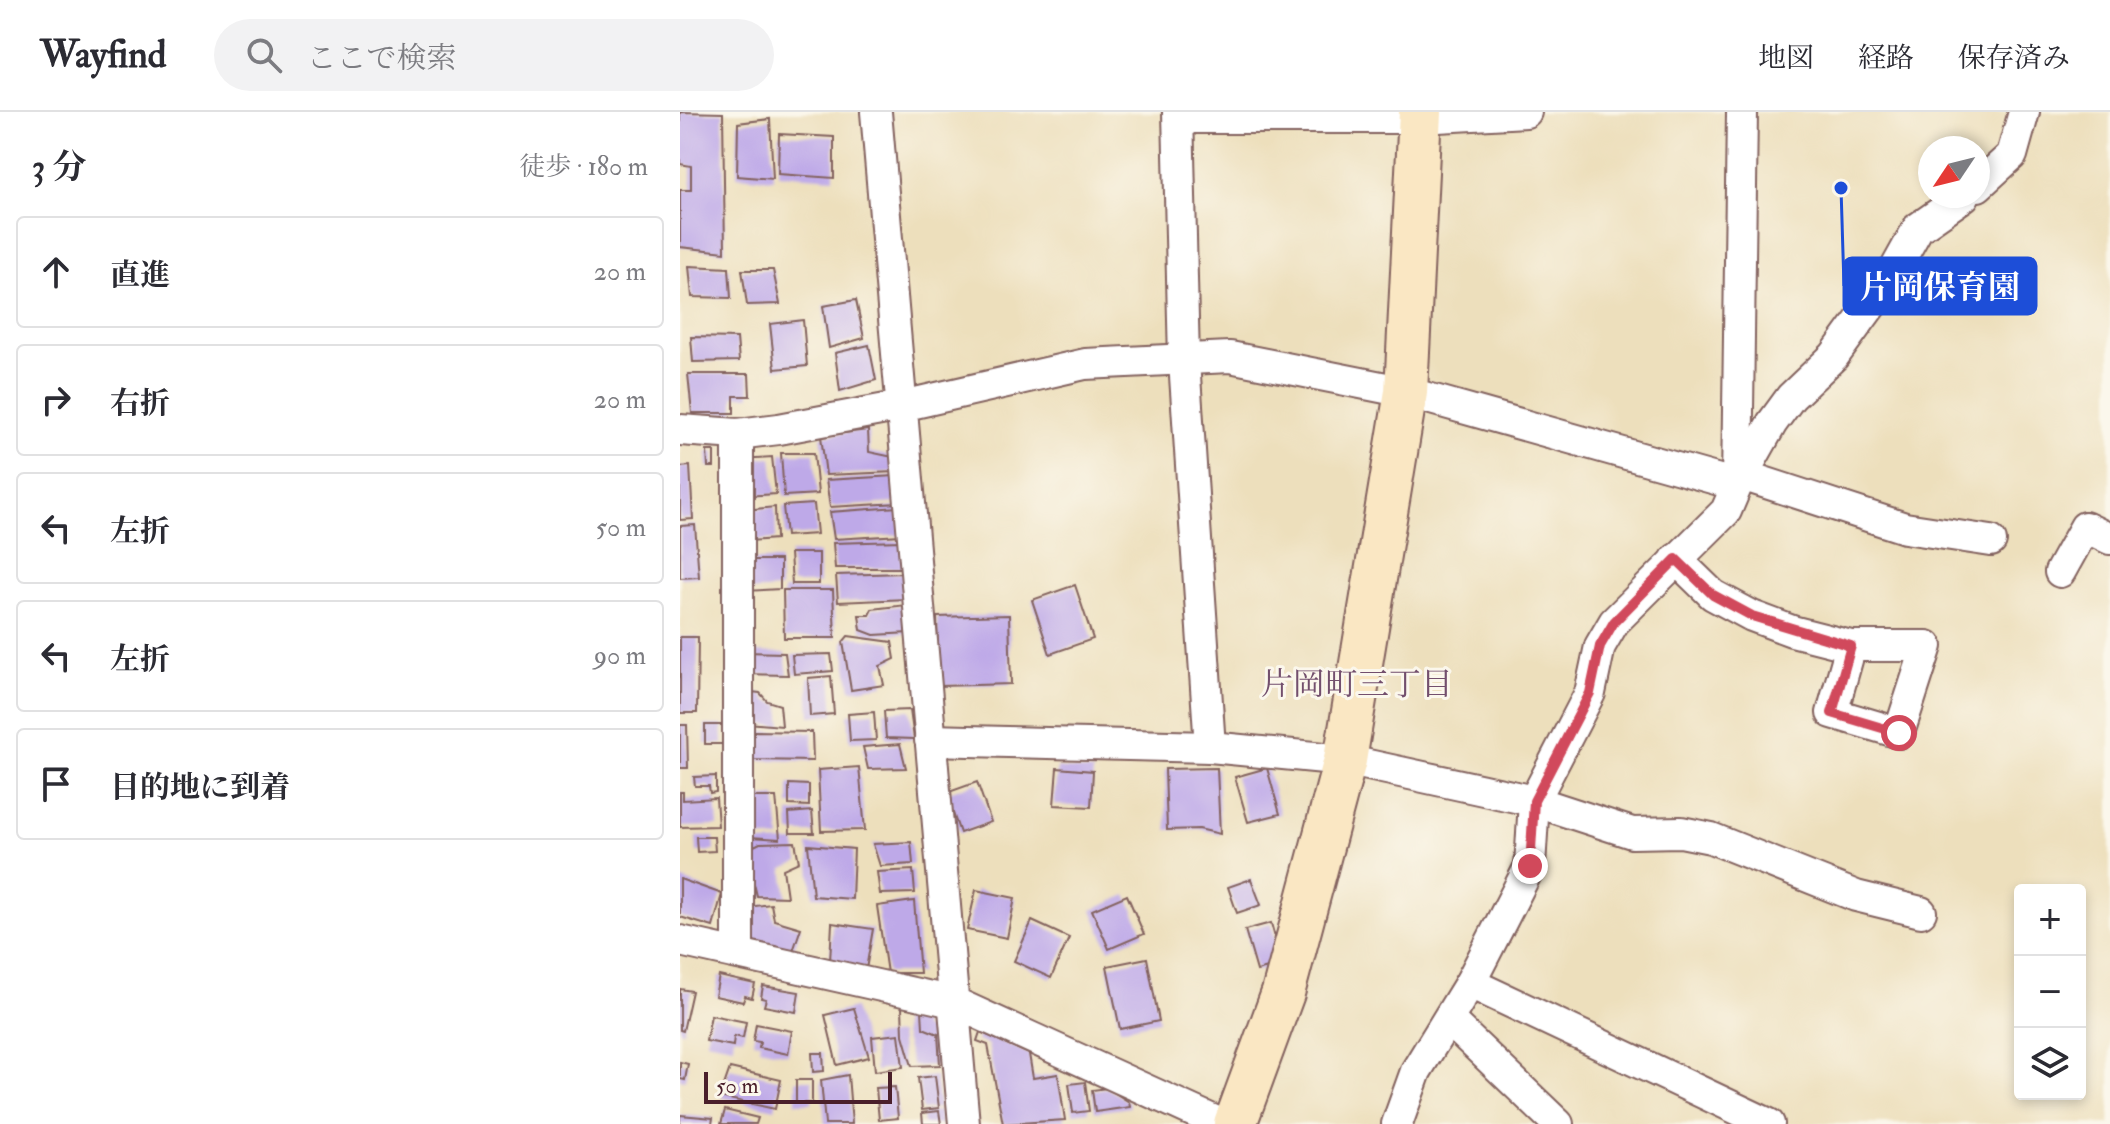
<!DOCTYPE html>
<html lang="ja">
<meta charset="utf-8">
<style>
:root{--surface:#fff;--page:#f2f2f3;--text:#2b2b33;--muted:#7c7c81;--line:#e1e1e2}
body{margin:0;font-family:"IM FELL Double Pica","Noto Serif JP",serif;background:var(--page);color:var(--text)}
.controls{position:absolute;right:24px;bottom:24px;display:grid;overflow:hidden;border-radius:8px;box-shadow:0 4px 12px #0003}
.controls button{width:72px;height:72px;display:grid;place-items:center;padding:0;border:0;border-bottom:2px solid var(--line);background:var(--surface);color:var(--text);font:40px sans-serif}
.compass{position:absolute;left:1238px;top:24px;width:72px;height:72px;border-radius:50%;background:var(--surface);box-shadow:0 4px 12px #0003;rotate:235deg}
.scale{position:absolute;left:24px;bottom:20px;width:188px;box-sizing:border-box;padding-left:8px;border:4px solid #4a1f2b;border-top:0;font-size:22px;line-height:28px;white-space:nowrap;color:#4a1f2b;-webkit-text-stroke:6px #fbf7ec;paint-order:stroke}
.stop{position:absolute;width:24px;height:24px;margin:-18px;border:6px solid #d1495b;border-radius:50%;background:#fff}
.stop.end{background:#d1495b;border-color:#fff;box-shadow:0 2px 8px #0008}
.list{margin:0;padding:0;list-style:none}
h2{display:flex;justify-content:space-between;align-items:center;height:104px;margin:0;padding:0 32px;font-size:34px}
h2 small{font-size:26px;font-weight:400;color:var(--muted)}
.list li{display:grid;grid-template-columns:52px 1fr auto;gap:24px;align-items:center;box-sizing:border-box;height:112px;margin:0 16px 16px;padding:0 16px;border:2px solid var(--line);border-radius:8px}
.list b{display:block;font-size:30px;white-space:nowrap}
.list em{font-size:26px;font-style:normal;color:var(--muted)}
.icon{flex:none;width:44px;height:44px;fill:none;stroke:currentColor;stroke-width:2;stroke-linecap:round;stroke-linejoin:round}
.map{position:relative;flex:none;width:1430px;height:1012px;overflow:hidden}
header{display:flex;align-items:center;gap:48px;box-sizing:border-box;height:112px;padding:0 40px;background:var(--surface);border-bottom:2px solid var(--line)}
header strong{font-size:38px}
nav{display:flex;gap:44px;margin-inline-start:auto;font-size:28px}
.search{width:560px;height:72px;background:var(--page);display:flex;align-items:center;gap:20px;box-sizing:border-box;padding:0 28px;border-radius:44px;color:var(--muted);font-size:30px}
main{display:flex}
aside{flex:1;background:var(--surface)}
.map>svg:first-child{display:block}
.building{fill:#bea9e8}
.lines{fill:none;stroke-linecap:round;stroke-linejoin:round}
.street-casing{stroke:#83625e;stroke-width:34}
.secondary-casing{stroke:#83625e;stroke-width:46}
.street{stroke:#fff;stroke-width:30}
.secondary{stroke:#fae7c3;stroke-width:42}
.route{stroke:#d1495b;stroke-width:10}
.labels{text-anchor:middle;stroke-width:6;stroke-linejoin:round;paint-order:stroke}
.neighbourhood-label{font-size:32px;fill:#734f6d;stroke:#fbf7ec}
.leader{fill:none;stroke:#1d4ed8;stroke-width:3}
.callout-dot{fill:#1d4ed8;stroke:#fbf7ec;stroke-width:3}
.callout{fill:#1d4ed8;stroke:#1d4ed8;stroke-width:3}
.callout-label{font-size:32px;text-anchor:middle;font-weight:bold;fill:#fff}
</style>
<header>
<strong>Wayfind</strong>
<div class="search"><svg class="icon" aria-label="search" viewBox="0 0 24 24"><circle cx="10" cy="10" r="6"/><path d="M15 15l6 6"/></svg>ここで検索</div>
<nav><a>地図</a><a>経路</a><a>保存済み</a></nav>
</header>
<main>
<aside>
<h2>3 分<small>徒歩 · 180 m</small></h2>
<ul class="list">
<li><svg class="icon" aria-label="ahead" viewBox="0 0 24 24"><path d="M12 20V5M6 11l6-6 6 6"/></svg><div><b>直進</b></div><em>20 m</em></li>
<li><svg class="icon" aria-label="right" viewBox="0 0 24 24"><path d="M7 20v-9h11M14 6l5 5-5 5"/></svg><div><b>右折</b></div><em>20 m</em></li>
<li><svg class="icon" aria-label="left" viewBox="0 0 24 24"><path d="M17 20v-9H6M10 6l-5 5 5 5"/></svg><div><b>左折</b></div><em>50 m</em></li>
<li><svg class="icon" aria-label="left" viewBox="0 0 24 24"><path d="M17 20v-9H6M10 6l-5 5 5 5"/></svg><div><b>左折</b></div><em>90 m</em></li>
<li><svg class="icon" aria-label="arrive" viewBox="0 0 24 24"><path d="M6 21V4h12l-3 4 3 4H6"/></svg><div><b>目的地に到着</b></div></li>
</ul>
</aside>
<div class="map">
<svg width="1430" height="1012" viewBox="0 0 1430 1012">
<rect width="100%" height="100%" fill="#fbf7ec"/>
<filter id="ink" filterUnits="userSpaceOnUse"><feTurbulence type="fractalNoise" baseFrequency=".0125" numOctaves="2"/><feDisplacementMap in="SourceGraphic" scale="16" xChannelSelector="R" yChannelSelector="G"/><feConvolveMatrix kernelMatrix="1 2 1 2 8 2 1 2 1" color-interpolation-filters="sRGB"/></filter>
<filter id="wash" filterUnits="userSpaceOnUse"><feTurbulence type="fractalNoise" baseFrequency=".006" numOctaves="4" result="noise"/><feDisplacementMap in="SourceGraphic" scale="32" xChannelSelector="R" yChannelSelector="G"/><feGaussianBlur stdDeviation="1.8" result="paint"/><feColorMatrix in="noise" values="0 0 0 0 0 0 0 0 0 0 0 0 0 0 0 0 0 1.4 0 .05"/><feComposite in="paint" operator="in"/></filter>
<g filter="url(#wash)">
<rect width="100%" height="100%" fill="#eddfbc"/>
<g id="blocks">
<g class="building">
<path d="M0,0L43,1L45,140L0,135V78H11V54L0,52Z"/>
<path d="M90,7L93,67L57,64L58,11Z"/>
<path d="M99,22L154,25V66L98,62Z"/>
<path d="M9,154L49,156L51,186L12,185Z"/>
<path d="M62,158H93L100,192L67,193Z"/>
<path d="M176,188L184,226L149,236L143,194Z"/>
<path d="M123,208L127,254L95,257L90,212Z"/>
<path d="M11,225L57,226L59,249L13,250Z"/>
<path d="M189,233L196,268L160,279L155,241Z"/>
<path d="M8,262H69L70,284H54V301H12Z"/>
<path d="M188,318L189,340L213,345L215,360L146,363L141,324Z"/>
<path d="M27,339H34V355H28Z"/>
<path d="M101,341H134L138,382L104,384Z"/>
<path d="M92,345L96,382L64,384L60,347Z"/>
<path d="M10,354L13,407L0,408V355Z"/>
<path d="M215,364L219,391L150,395L146,368Z"/>
<path d="M134,392L137,422L106,424L103,394Z"/>
<path d="M95,395L96,427L69,429L65,398Z"/>
<path d="M218,395L221,423L154,427L150,400Z"/>
<path d="M15,413L19,465L0,466V414Z"/>
<path d="M221,429L223,456H155L153,431Z"/>
<path d="M110,441H139V472H112Z"/>
<path d="M64,448H100V477L66,479Z"/>
<path d="M225,461L227,487L158,490L156,463Z"/>
<path d="M395,473L413,527L370,542L352,488Z"/>
<path d="M103,478H153L155,526H104Z"/>
<path d="M226,493L229,521L194,523L181,518L179,503H189L192,497Z"/>
<path d="M329,503L331,572L259,574L257,505Z"/>
<path d="M168,524L212,530L215,547L200,554L204,573L171,578L163,530Z"/>
<path d="M0,525H18L17,601H0Z"/>
<path d="M65,540L105,541L108,563L66,562Z"/>
<path d="M151,542L153,559L114,562L112,543Z"/>
<path d="M151,564L154,602L130,604L128,566Z"/>
<path d="M63,579L80,581L87,589L100,593L102,614L68,611Z"/>
<path d="M230,598L234,627L206,626L204,599Z"/>
<path d="M194,600L196,628L170,629L168,602Z"/>
<path d="M0,613H7L8,656H0Z"/>
<path d="M25,613H42L43,632H25Z"/>
<path d="M73,619L132,620L133,649L74,648Z"/>
<path d="M220,632L226,656L188,657L183,635Z"/>
<path d="M179,655L185,718L141,719L138,658Z"/>
<path d="M377,656L413,659L411,695L374,693Z"/>
<path d="M537,656L540,722L519,717L487,718L485,657Z"/>
<path d="M587,656L600,702L568,710L555,665Z"/>
<path d="M36,664V680L30,681L29,674H15L14,665Z"/>
<path d="M297,670L311,710L280,721L266,681Z"/>
<path d="M109,672L129,673V694L109,693Z"/>
<path d="M0,680H3V688L36,686L38,714L0,715Z"/>
<path d="M66,685H96L100,727L70,725Z"/>
<path d="M132,699L134,721H110L109,701Z"/>
<path d="M16,725H34L35,739L17,740Z"/>
<path d="M115,730L119,750L103,757L107,785L77,784L66,738L80,731Z"/>
<path d="M231,730L233,752L200,754L193,732Z"/>
<path d="M128,733L174,737L172,787L133,784Z"/>
<path d="M233,758L235,781L200,782L197,760Z"/>
<path d="M0,767L42,782L33,815L0,805Z"/>
<path d="M571,767L581,793L557,801L548,775Z"/>
<path d="M296,778L335,786L327,826L287,818Z"/>
<path d="M447,783L464,822L429,837L412,798Z"/>
<path d="M234,789L240,861H207L197,794Z"/>
<path d="M91,792L94,808L121,816L112,842L70,832L67,795Z"/>
<path d="M352,809L389,826L371,866L334,849Z"/>
<path d="M152,811L193,817L186,857L150,850Z"/>
<path d="M591,811L602,852L577,859L565,818Z"/>
<path d="M467,846L479,909L440,917L427,854Z"/>
<path d="M39,864L75,872L72,886L65,884L63,890L35,884Z"/>
<path d="M83,874L119,880L116,900L84,894L86,887L81,886Z"/>
<path d="M0,877L12,879L3,919L0,918Z"/>
<path d="M222,895L242,898L243,916L258,922L260,953L232,954L223,923Z"/>
<path d="M174,896L189,945L157,953L145,903Z"/>
<path d="M31,903L66,910L63,926L54,924L53,934L26,929Z"/>
<path d="M76,912L112,919L108,942L79,936L80,930L73,929Z"/>
<path d="M300,920L349,942L353,966L378,962L385,1008L323,1012L308,933L297,929Z"/>
<path d="M219,922L223,955L195,959L192,925Z"/>
<path d="M132,941H143L144,959L133,960Z"/>
<path d="M0,950L8,952L5,968L0,967Z"/>
<path d="M50,956L101,968L95,997L40,985Z"/>
<path d="M168,963L172,1012H145L141,968Z"/>
<path d="M255,964L259,996L242,998L238,966Z"/>
<rect x="116" y="968" width="16" height="23"/>
<path d="M405,970L409,999L393,1001L389,972Z"/>
<path d="M215,975L218,1006L199,1008L196,976Z"/>
<path d="M427,976L449,990L450,995L415,1000L412,978Z"/>
<path d="M45,998L78,1006L76,1012H41Z"/>
<path d="M259,999L261,1012H243L242,1001Z"/>
<path d="M0,1003L33,1006L32,1012H0Z"/>
</g>
</g>
</g>
<g filter="url(#ink)">
<use href="#blocks" fill-opacity="0" stroke="#83625e" stroke-width="2"/>
<g class="lines">
<defs>
<g id="street">
<path d="M196,0L284,1012"/>
<path d="M498,0L504,249L530,635"/>
<path d="M499,6H740L846,0"/>
<path d="M1298,74L1332,43L1344,0"/>
<path d="M0,318L58,322L99,317L222,294L405,252L550,245L726,280L1057,373L1062,0"/>
<path d="M58,322V839"/>
<path d="M1065,364L1225,416L1311,429"/>
<path d="M996,447L1033,483L1072,504L1112,519L1171,534H1247L1219,621L1152,601L1171,534"/>
<path d="M1380,460L1405,415L1430,427"/>
<path d="M250,628L530,635L665,648L854,689L952,721L1001,720L1031,726L1176,784L1241,800"/>
<path d="M0,829L273,890L541,1012"/>
<path d="M790,871L1089,1012"/>
<path d="M769,908L878,1012"/>
<path d="M717,1012L736,959L790,871L850,754L854,689L910,581L920,534L934,510L1046,399L1057,373L1092,311L1111,285L1154,244L1208,170L1238,116L1284,84"/>
</g>
<path id="secondary" d="M555,1012L603,881L665,648L726,280L740,0"/>
</defs>
<use href="#street" class="street-casing"/>
<use href="#secondary" class="secondary-casing"/>
<use href="#street" class="street"/>
<use href="#secondary" class="secondary"/>
</g>
</g>
<g class="lines" filter="url(#ink)">
<path class="route" d="M850,754L854,689L910,581L920,534L934,510L996,447L1033,483L1072,504L1171,534L1152,601L1219,621"/>
</g>
<g class="labels">
<g class="neighbourhood-label">
<text x="677" y="583">片岡町三丁目</text>
</g>
</g>
<path class="leader" d="M1161 76L1164 174"/>
<circle class="callout-dot" cx="1161" cy="76" r="8"/>
<rect class="callout" x="1164" y="146" width="192" height="56" rx="8"/>
<g class="callout-label">
<text x="1260" y="186">片岡保育園</text>
</g>
</svg>
<div class="controls">
<button>+</button>
<button>−</button>
<button><svg class="icon" aria-label="layers" viewBox="0 0 24 24"><path d="M12 4l9 5-9 5-9-5zM3 14l9 5 9-5"/></svg></button>
</div>
<svg class="compass" viewBox="-18 -18 36 36"><path d="M0-13l5 13h-10z" fill="#e53935"/><path d="M0 13l5-13h-10z" fill="#7c7c81"/></svg>
<div class="scale">50 m</div>
<div class="stop" style="left:1219px;top:621px"></div>
<div class="stop end" style="left:850px;top:754px"></div>
</div>
</main>
